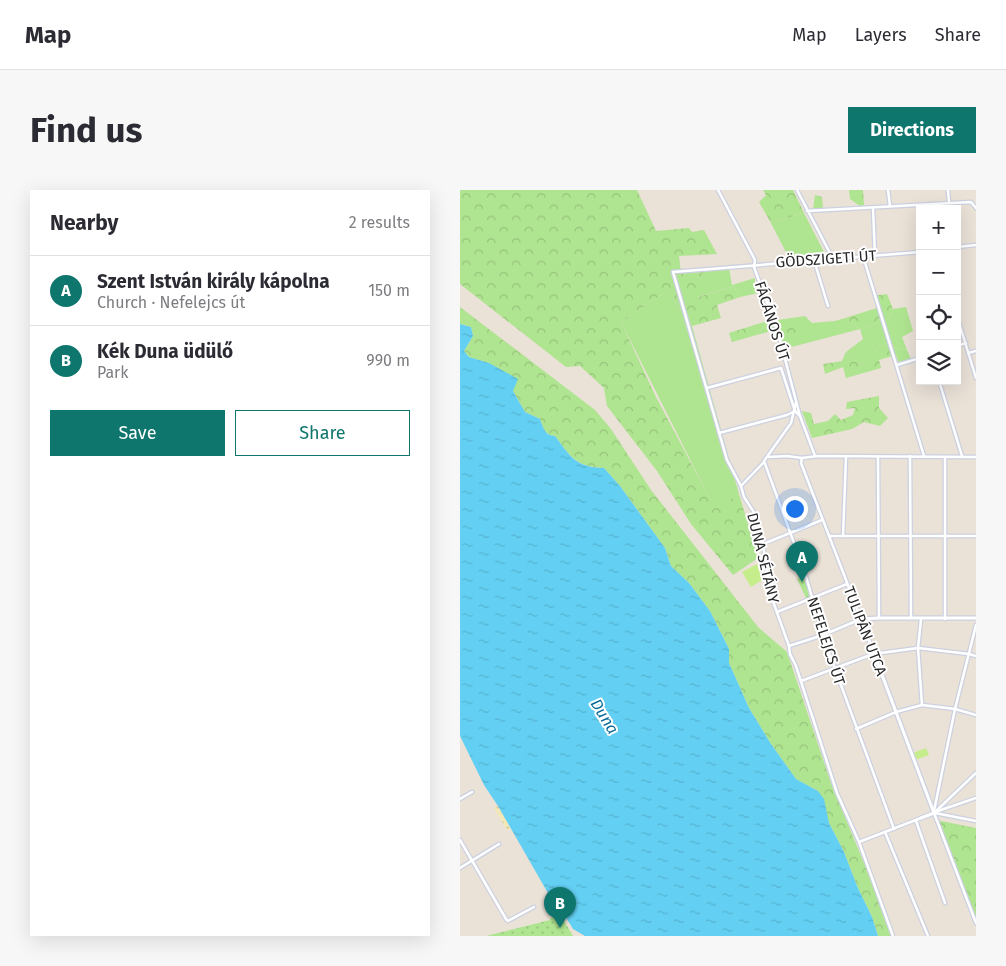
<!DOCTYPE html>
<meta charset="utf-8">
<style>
:root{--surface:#fff;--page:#f7f7f7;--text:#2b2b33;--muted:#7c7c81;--line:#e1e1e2;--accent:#0f766e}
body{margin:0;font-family:"Fira Sans",sans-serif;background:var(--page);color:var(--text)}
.controls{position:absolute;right:15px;top:15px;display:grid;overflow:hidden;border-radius:0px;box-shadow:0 5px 20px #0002}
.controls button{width:45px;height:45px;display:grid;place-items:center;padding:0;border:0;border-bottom:1px solid var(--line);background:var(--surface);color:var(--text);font:25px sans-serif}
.you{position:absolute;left:334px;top:318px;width:18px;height:18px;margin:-12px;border:4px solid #fff;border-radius:50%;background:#1a73e8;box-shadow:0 0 0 8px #1a73e833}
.badge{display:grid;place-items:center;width:32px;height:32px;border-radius:50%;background:var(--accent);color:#fff;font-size:16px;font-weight:700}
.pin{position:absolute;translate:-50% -41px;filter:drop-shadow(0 1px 2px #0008)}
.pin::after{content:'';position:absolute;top:26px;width:18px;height:15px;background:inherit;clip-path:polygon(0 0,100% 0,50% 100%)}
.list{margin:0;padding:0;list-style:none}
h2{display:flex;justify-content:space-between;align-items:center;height:65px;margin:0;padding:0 20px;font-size:21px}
h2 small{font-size:16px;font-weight:400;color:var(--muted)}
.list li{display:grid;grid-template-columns:32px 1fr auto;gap:15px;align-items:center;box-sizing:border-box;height:70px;padding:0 20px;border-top:1px solid var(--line)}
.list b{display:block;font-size:19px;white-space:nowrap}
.list p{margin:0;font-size:16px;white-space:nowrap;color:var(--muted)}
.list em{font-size:16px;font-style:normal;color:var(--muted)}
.actions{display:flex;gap:10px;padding:15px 20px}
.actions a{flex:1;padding:11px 0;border:1px solid var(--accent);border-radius:0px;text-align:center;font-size:18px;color:var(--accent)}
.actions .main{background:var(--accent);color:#fff}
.icon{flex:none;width:28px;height:28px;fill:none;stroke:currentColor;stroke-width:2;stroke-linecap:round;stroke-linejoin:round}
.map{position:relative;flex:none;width:516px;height:746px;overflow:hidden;border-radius:0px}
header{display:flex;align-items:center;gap:30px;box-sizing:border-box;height:70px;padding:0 25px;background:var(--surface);border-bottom:1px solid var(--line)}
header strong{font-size:24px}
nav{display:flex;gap:28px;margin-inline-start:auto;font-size:18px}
.intro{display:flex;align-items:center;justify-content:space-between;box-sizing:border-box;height:120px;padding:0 30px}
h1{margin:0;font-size:35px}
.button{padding:12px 22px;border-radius:0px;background:var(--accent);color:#fff;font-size:18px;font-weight:700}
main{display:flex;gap:30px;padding:0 30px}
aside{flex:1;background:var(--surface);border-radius:0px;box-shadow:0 5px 20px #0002}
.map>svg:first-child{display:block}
.grass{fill:#afe490}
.forest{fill:url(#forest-crowns)}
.sand{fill:url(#sand-dots)}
.park{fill:url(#park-dots)}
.pitch{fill:#c5ed8b}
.water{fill:url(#water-ripples)}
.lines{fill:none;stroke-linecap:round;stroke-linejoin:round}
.minor-casing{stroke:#ccd1e1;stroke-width:5}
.tertiary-casing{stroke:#ccd1e1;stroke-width:5.5}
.minor{stroke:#fff;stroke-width:2.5}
.tertiary{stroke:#fff;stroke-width:3}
.labels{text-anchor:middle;stroke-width:4;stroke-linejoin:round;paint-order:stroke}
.street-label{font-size:15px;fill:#272727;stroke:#fff}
.water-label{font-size:16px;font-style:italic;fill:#086b9a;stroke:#fff}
</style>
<header>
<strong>Map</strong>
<nav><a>Map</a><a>Layers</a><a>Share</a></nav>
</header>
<div class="intro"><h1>Find us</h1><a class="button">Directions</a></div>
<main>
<aside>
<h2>Nearby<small>2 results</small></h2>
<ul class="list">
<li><span class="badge">A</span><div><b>Szent István király kápolna</b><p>Church · Nefelejcs út</p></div><em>150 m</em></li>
<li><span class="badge">B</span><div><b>Kék Duna üdülő</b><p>Park</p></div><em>990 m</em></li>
</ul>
<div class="actions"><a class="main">Save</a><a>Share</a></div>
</aside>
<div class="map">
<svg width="516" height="746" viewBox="0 0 516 746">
<defs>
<pattern id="forest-crowns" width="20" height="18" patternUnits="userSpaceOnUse" patternTransform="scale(1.25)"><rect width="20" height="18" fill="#afe490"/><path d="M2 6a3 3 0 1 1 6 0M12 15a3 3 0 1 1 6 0" fill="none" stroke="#97c47c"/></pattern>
<pattern id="sand-dots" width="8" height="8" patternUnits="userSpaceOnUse" patternTransform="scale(1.25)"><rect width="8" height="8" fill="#f2e8b7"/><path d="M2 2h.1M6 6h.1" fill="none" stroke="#d0c79d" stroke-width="1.8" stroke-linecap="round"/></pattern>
<pattern id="park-dots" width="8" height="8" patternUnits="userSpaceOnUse" patternTransform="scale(1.25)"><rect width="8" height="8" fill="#afe490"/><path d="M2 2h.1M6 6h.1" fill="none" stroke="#97c47c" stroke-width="1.8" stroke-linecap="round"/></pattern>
<pattern id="water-ripples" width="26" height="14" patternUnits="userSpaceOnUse" patternTransform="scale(1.25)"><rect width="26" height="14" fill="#63d0f3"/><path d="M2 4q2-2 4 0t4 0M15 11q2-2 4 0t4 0" fill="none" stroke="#56b3d0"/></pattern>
</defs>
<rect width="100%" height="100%" fill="#eae1d7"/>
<g class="grass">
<path d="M344,23L366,66L329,68L311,33Z"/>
<path d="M269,78L272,95L295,88V97L298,103L280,107L274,96L237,107L243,82Z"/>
<path d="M207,101L232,136L279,304L255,319L161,132Z"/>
<path d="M446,117L453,141L442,147L447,160L420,155L402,176L386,162L403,149L400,139L324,159L319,139L293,146L305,137L304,132L345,126L352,133L375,131L385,128L400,139L429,129L433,119Z"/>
</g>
<g class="forest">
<path d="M0,0H177L196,41L229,38L232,42L244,40L257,64L219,66L221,83L243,82L238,107L274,96L280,107L257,115L261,128L232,136L207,101L161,132L196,207L255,318L279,304L298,368L273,385L231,334L197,281L147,216L144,198L120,176L106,177L0,94Z"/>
<path d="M303,0H333L344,23L311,33L299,12L306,5Z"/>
<path d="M389,0H403L404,15L400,16L390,9Z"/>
<path d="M355,5L362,7L363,18L353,19Z"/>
<path d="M427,104L433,119L429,129L400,139L385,128L417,118L413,106Z"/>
<path d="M0,117L135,220L151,239L191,300L298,437L327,462L371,593L434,746H418L412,727L397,696L384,662L369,633L358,601L336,589L311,554L289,518L269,473V459L250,421L229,393L211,376L205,358L160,296L144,278C116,277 111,267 95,246C85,246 83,237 80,229L65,222L53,201L29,173L9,167L4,161L13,146L11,137L0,134Z"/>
<path d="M333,130L342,133L338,144L327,145L324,139Z"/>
<path d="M304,132L305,137L293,146L272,152L269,143Z"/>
<path d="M420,155L447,160L451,169L438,172L436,165L419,170L421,178L386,188L383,177L365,184L363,174L382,171L386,162L402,176Z"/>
<path d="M419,206V218L428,228L420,236L404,232L392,239L352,248L342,221L351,223L354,234L368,231L375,224L381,230L393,225L395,218L386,219L387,212Z"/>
<path d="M476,630L516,638V727Z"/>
</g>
<path class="sand" d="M38,616L51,638L47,640L34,618Z"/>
<g class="park">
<path d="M345,386L351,408L347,410L337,389Z"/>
<path d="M100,724L113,746H26L90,730L89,729Z"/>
</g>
<g class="pitch">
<path d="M297,374L305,388L291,397L282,382Z"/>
<path d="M466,558L469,565L455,570L453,563Z"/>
</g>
<path class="water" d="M0,134L11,137L13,146L4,161L9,167L29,173L58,189L53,201L65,222L80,229C83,237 85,246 95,246C111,267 115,277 144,278L160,296L205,358L211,376L229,393L250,421L269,459V473L289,518L311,554L336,589L358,601L364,609L369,633L384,662L397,696L412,727L418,746H125L113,739L105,726L100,724L38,616L24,595L0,546Z"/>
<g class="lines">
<defs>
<g id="minor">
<path d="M258,0L295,70L294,77L319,146L340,226L355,266"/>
<path d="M337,0L372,67"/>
<path d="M428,0L430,16"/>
<path d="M488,0L489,13"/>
<path d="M413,18L415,66"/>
<path d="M347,21L511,12L516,18"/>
<path d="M497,57L516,55"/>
<path d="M403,66L464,266"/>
<path d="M354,70L368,116"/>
<path d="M299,94L301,110L310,126"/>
<path d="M497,126L516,188"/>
<path d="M497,156L506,153"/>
<path d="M508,163L516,161"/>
<path d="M437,175L460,168"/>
<path d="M479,191L502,266"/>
<path d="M247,198L321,178L335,221L340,226"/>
<path d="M336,212L331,233L304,271L345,383L364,449L434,639"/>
<path d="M259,243L327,225L335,221"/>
<path d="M450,266L451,428"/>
<path d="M308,267L327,266L342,268"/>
<path d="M418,267L419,428"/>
<path d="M281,296L304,272"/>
<path d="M370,346H516"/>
<path d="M383,346L386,267"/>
<path d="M303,354L362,330"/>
<path d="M317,422L387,394"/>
<path d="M461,429L458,458L462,515"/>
<path d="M485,429V268"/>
<path d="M329,456L363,445L401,429L341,273L342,268L358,266L516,267"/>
<path d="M341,491L413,464L458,458L509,464L516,466"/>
<path d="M396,539L436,522L462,515L495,519L516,525"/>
<path d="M0,609L12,602"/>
<path d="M474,621L495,519L516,435"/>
<path d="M475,622L516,583"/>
<path d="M475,622L516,608"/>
<path d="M474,623L516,733"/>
<path d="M475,623L516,631"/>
<path d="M456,631L485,713"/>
<path d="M425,642L468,746"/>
<path d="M0,650L46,729L48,731L74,717"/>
<path d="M399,652L461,628"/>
<path d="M0,678L39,654"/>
<path d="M433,746L399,652L377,603L336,476L330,464L329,456L310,403L303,354L295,324L284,307L281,296L267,270L213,82L460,62"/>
</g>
<path id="tertiary" d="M461,628L474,623L401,429L419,428H516"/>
</defs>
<use href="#minor" class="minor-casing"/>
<use href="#tertiary" class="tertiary-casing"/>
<use href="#minor" class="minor"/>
<use href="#tertiary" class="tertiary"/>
</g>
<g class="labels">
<g class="street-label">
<text transform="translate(366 69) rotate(-4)" y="5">GÖDSZIGETI ÚT</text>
<text transform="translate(312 131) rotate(72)" y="5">FÁCÁNOS ÚT</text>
<text transform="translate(303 368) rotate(76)" y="5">DUNA SÉTÁNY</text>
<text transform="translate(405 441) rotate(69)" y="5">TULIPÁN UTCA</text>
<text transform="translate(366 451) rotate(72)" y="5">NEFELEJCS ÚT</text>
</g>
<g class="water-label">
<text transform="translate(145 526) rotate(58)" y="6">Duna</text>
</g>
</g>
</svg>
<div class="controls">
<button>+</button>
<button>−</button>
<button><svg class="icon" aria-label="locate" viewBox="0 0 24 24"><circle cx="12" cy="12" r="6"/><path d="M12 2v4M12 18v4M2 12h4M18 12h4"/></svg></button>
<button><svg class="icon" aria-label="layers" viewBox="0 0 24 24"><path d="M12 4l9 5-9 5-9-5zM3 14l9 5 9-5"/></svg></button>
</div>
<div class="you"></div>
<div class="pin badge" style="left:342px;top:392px">A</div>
<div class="pin badge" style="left:100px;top:738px">B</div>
</div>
</main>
